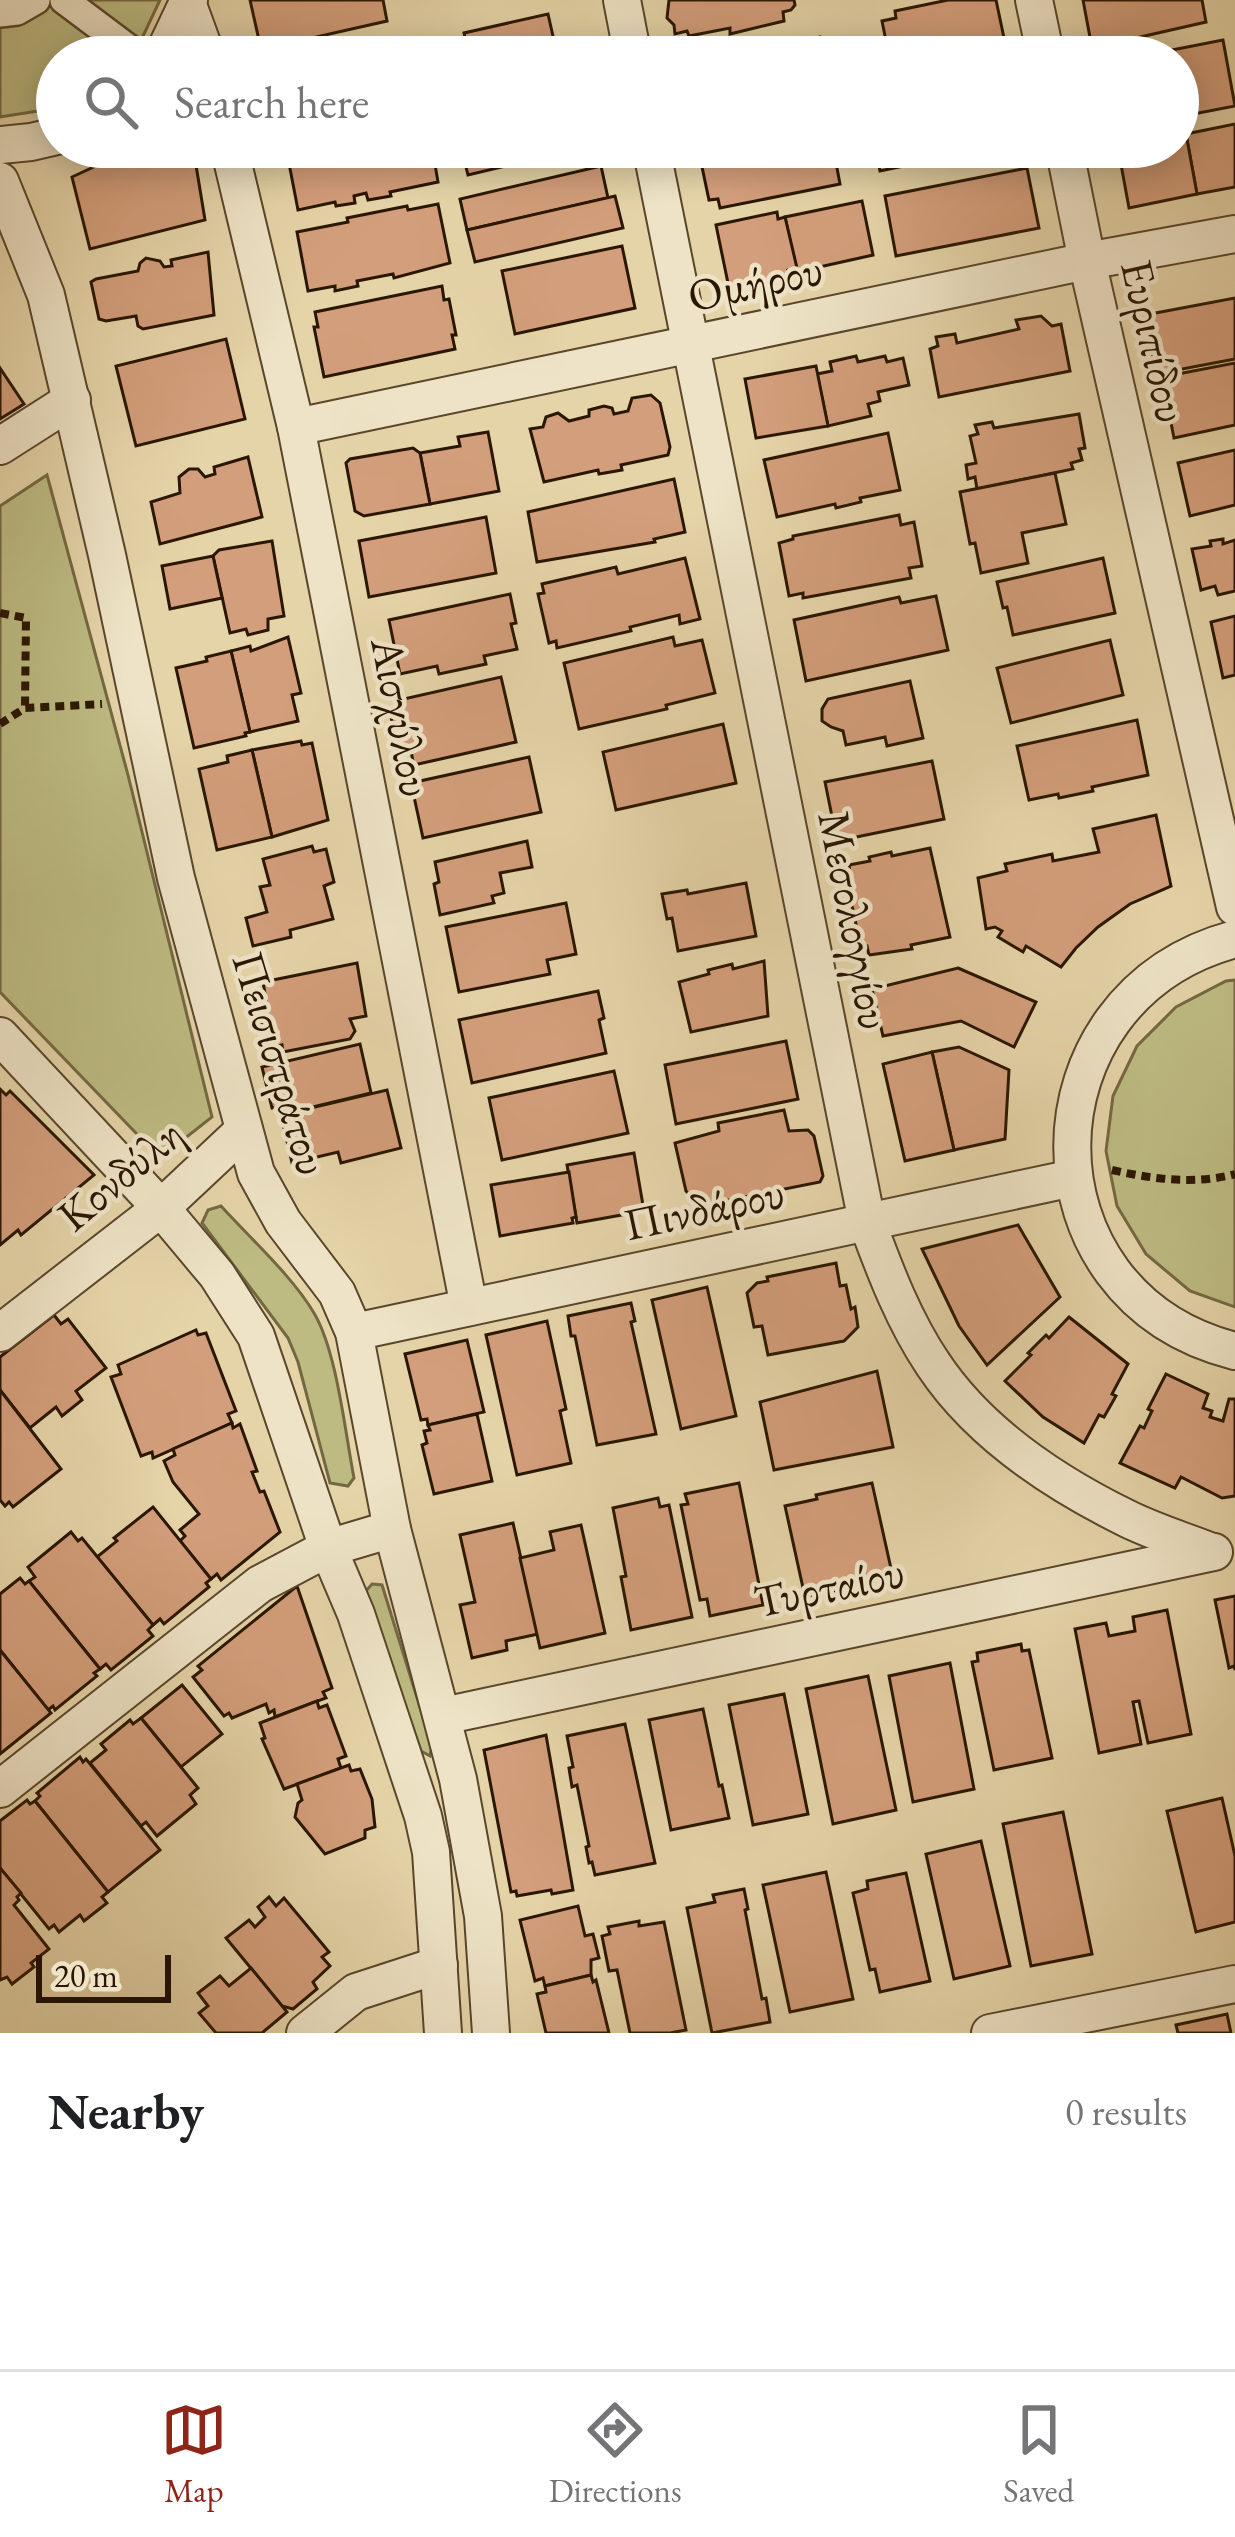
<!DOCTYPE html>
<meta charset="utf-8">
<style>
:root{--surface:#fff;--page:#f6f6f6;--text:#202124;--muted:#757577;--line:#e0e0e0;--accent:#8f2418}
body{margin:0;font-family:"EB Garamond",serif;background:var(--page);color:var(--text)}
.scale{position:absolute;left:36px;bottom:30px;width:135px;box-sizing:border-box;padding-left:12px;border:6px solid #2a1601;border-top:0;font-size:33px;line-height:42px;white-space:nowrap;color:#2a1601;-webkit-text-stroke:9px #eee3c6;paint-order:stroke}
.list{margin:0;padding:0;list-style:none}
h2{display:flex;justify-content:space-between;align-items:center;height:156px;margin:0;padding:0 48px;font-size:51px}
h2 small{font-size:39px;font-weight:400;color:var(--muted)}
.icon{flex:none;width:66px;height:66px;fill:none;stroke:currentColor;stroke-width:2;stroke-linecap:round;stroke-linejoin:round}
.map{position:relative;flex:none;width:1235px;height:2033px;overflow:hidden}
.search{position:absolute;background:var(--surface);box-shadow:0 6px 30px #0003;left:36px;right:36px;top:36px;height:132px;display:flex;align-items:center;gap:30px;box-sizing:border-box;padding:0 42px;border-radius:66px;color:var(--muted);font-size:45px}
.sheet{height:336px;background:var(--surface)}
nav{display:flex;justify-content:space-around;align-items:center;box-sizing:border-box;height:168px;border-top:3px solid var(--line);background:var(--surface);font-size:33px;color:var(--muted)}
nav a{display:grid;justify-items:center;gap:6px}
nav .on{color:var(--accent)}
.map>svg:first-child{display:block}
.green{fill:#bdbb82;stroke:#746842;stroke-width:3}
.building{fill:#d39e7b;stroke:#2a1601;stroke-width:3}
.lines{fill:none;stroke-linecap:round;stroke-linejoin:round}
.pedestrian-casing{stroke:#59462b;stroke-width:32}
.minor-casing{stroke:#59462b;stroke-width:40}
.path{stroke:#2a1601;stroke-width:8;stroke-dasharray:9 6;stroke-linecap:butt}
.pedestrian{stroke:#eee3c6;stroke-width:27}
.minor{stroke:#eee3c6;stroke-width:36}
.labels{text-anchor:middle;stroke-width:9;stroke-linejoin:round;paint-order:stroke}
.street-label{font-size:45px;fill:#2a1601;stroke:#eee3c6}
</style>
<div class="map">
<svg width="1235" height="2033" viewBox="0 0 1235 2033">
<rect width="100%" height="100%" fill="#e5d4a8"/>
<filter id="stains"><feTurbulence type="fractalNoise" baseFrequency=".00167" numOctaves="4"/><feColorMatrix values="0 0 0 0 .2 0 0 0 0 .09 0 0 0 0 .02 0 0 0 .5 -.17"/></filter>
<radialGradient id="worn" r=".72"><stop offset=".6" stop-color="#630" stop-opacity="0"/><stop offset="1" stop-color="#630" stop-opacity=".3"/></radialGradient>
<g class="green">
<path d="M0,0H160L136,51L130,57H57V108L0,117Z"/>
<path d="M47,475L128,775L212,1117L160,1158L0,992V506Z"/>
<path d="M1235,980V1307L1190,1291L1146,1254L1117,1206L1106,1151L1113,1096L1137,1046L1176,1007L1226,981Z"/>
<path d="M221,1206C250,1238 293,1277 314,1313C337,1352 345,1432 354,1478L348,1486L330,1483L298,1362L288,1338L202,1223L208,1210Z"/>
<path d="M372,1584L382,1585L432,1746L430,1756L421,1751L365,1592Z"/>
</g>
<g class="building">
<path d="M250,0H383L387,21L307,39L309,46L272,54L270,48L261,49Z"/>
<path d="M669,0H794L795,5L791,10L783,12L784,21L730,34V28L689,36L687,31L675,34L674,25L667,18Z"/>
<path d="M948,0H996L1008,57H880L879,53L888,51L882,21L896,18L895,11Z"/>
<path d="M1083,0H1202L1206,22L1092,48Z"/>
<path d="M548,14L555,45L574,41L577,57H494L493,54L469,57L464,33Z"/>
<path d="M820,37L825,57H735Z"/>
<path d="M1223,40L1235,106L1178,117V57H1136Z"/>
<path d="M407,47L409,57H336L372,49L373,54Z"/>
<path d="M1235,124V187L1197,194L1186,134Z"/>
<path d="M1186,134L1197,194L1129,208L1118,148L1178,147V135Z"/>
<path d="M137,147H193L205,220L90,249L72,177Z"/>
<path d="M316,147H432L438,182L390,192L391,196L368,200L366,193L354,196L355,203L336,206L335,202L298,210L287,153Z"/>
<path d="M461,147H586L468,175Z"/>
<path d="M833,147L840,184L720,208L718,199L709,200L698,148Z"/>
<path d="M875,147H995L880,171Z"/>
<path d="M601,166L608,198L467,230L460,199Z"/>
<path d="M1027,168L1039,228L896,256L885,196Z"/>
<path d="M615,196L623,228L475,262L467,230Z"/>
<path d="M862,201L873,255L797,272L785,217Z"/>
<path d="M438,204L450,263L394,278L393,274L357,281L358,286L335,291V286L308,291L297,232L348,222L347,218L407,206L408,210Z"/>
<path d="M777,212L778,219L785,217L797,268L788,270L790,275L729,288L716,225Z"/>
<path d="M622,246L635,308L515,334L502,271Z"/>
<path d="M208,252L214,315L143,329L138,326L136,316L106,321L99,319L91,282L96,279L138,271L140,263L146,258L160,261L164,267L172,266L171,260Z"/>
<path d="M442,286L444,300L449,299L456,335H452L455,349L324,377L314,327H318L315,312Z"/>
<path d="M1235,298V359L1156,374L1145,315Z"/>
<path d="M1041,316L1052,326L1061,324L1070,371L939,397L930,349L938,346L936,337L955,334L957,343L1019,329L1016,320Z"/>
<path d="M226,339L245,419L136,446L116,366Z"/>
<path d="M856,356L858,362L885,356L887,362L903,358L909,385L878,392L880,401L868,404L871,416L828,426L817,374L832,371L830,362Z"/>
<path d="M1235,363V425L1174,438L1162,377Z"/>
<path d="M816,366L828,426L756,438L745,379Z"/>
<path d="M0,368L24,404L0,419Z"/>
<path d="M651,395L660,403L670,447L668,455L621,465L622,470L599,474L598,470L544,482L530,429L543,427L546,417L558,413L569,421L589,416V410L604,406L612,408L614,414L628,411L632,398Z"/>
<path d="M1079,414L1085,448L1079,449L1082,460L1071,463L1073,469L977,489L975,477L968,479L966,465L976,463L970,436L978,434L975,425L992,422L994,428Z"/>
<path d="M488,432L499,491L430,504L420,453L460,446L458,437Z"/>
<path d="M888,433L900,490L860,498L861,502L836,508L835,504L777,517L764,460Z"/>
<path d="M413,448L420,453L430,504L364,516L355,511L346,463L350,459Z"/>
<path d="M1235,450V505L1190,516L1178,463Z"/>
<path d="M248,457L262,517L160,544L151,502L180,493L179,477L189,469H198L205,477L215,474L214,467Z"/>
<path d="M1055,473L1066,524L1022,533L1028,563L981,573L975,543L970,544L960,492Z"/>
<path d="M674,479L685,532L654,539L655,542L537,562L528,512Z"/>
<path d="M899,515L901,525L914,522L922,566L909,568L911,578L803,598V593L789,596L779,543L793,539V536Z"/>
<path d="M486,517L496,573L369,597L359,541Z"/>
<path d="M1223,539V544L1235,540V591L1218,595L1215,586L1201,590L1192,549L1211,546L1210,541Z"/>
<path d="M272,541L284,616L268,619V630L248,635L246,629L230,633L213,556L219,550Z"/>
<path d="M213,556L222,598L170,609L162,566Z"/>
<path d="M685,558L700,619L680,624L679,615L630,627L631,631L557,648L556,641L549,643L538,594L544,593L542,584L616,567L618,574Z"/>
<path d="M1103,558L1115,613L1013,635L1007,607L1003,608L997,582Z"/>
<path d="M510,594L516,623L511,624L517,649L484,656L486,664L439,674L437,666L400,674L389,620Z"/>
<path d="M936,596L948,650L806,681L794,620L899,597L901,603Z"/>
<path d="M1235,616V675L1223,678L1211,622Z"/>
<path d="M288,637L301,693L292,695L298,721L250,732L231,651L250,646L251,651Z"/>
<path d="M673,637L675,646L702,640L715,693L666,705L667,709L579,729L564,663Z"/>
<path d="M1110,640L1123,695L1011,723L997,668Z"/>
<path d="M231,651L250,732L245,733L246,736L194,748L176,668L207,661L206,657Z"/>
<path d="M501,677L516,742L414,765L411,752L400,754L390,713L402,710L399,700Z"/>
<path d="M910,681L923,738L887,746L885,737L846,745L843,731L831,727L822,721V709L828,699Z"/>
<path d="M1137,720L1148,775L1092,787L1093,791L1059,798L1058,794L1029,800L1017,746Z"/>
<path d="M723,724L736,783L616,810L603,752Z"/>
<path d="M301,741L302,745L312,743L328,820L272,837L252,750Z"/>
<path d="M252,750L272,837L217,850L199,769L228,762L227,756Z"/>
<path d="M529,757L541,812L423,838L411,783Z"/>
<path d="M932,761L944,819L837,841L825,782Z"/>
<path d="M1156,815L1171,886L1130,904L1098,927L1076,948L1061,967L1026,946L1023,952L998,937L1002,931L995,927L986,929L978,878L1007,871L1005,864L1052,854L1053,861L1099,852L1093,829Z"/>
<path d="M527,841L532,867L500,873L504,893L492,896L494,903L440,915L434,884L439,882L435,862Z"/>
<path d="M312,846L314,852L326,849L334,882L324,886L333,919L290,930L291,937L253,946L246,918L267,912L260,887L270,885L263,859Z"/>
<path d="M930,848L950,937L911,945L912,949L869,955L867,946L861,947L845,874L850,873L849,865L870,861L869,857L891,852L892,856Z"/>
<path d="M746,883L756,936L678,951L672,918L667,919L662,894L687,890L688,894Z"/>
<path d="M566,903L576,954L547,960L550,974L459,992L446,927Z"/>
<path d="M764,961L768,1016L691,1032L679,982L709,974L708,970L732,964L733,969Z"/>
<path d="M357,963L366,1016L350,1019L355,1031L350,1039L283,1052L282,1045L267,1049L258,1007L267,1005L263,982Z"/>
<path d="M958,968L1036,1002L1014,1047L961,1021L883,1036L872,989Z"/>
<path d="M598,991L604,1018L599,1020L606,1053L472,1083L459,1020Z"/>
<path d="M786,1041L798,1099L676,1124L665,1065Z"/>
<path d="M360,1044L371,1093L288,1113L286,1105L272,1108L262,1067Z"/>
<path d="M959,1047L1009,1070L1005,1139L954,1150L932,1052Z"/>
<path d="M932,1052L954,1150L905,1161L883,1064Z"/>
<path d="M614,1071L628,1133L502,1160L489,1098Z"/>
<path d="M0,1089L6,1095L10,1091L94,1175L21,1235L18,1230L0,1245Z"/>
<path d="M387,1090L401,1148L341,1163L338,1152L292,1163L281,1115Z"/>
<path d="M784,1110L789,1131L808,1130L814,1136L823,1176L820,1182L709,1204L697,1202L686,1191L675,1143L719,1131L718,1123Z"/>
<path d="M634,1153L644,1211L577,1223L567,1165Z"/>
<path d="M569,1172L576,1217L572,1218L573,1223L500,1236L491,1185Z"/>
<path d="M1018,1225L1060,1297L987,1365L959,1326L922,1249Z"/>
<path d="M836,1263L840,1286L846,1285L851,1309L855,1307L858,1327L844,1341L768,1355L762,1326L754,1327L747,1293L757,1283L768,1281L767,1277Z"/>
<path d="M707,1287L736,1416L681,1429L652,1300Z"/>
<path d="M631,1303L635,1321L631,1322L656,1434L597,1445L575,1336H571L568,1316Z"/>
<path d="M54,1315L61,1324L68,1319L106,1368L76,1391L82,1400L62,1416L56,1407L30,1428L0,1390V1357Z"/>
<path d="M1069,1317L1128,1364L1112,1394L1116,1396L1104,1417L1099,1415L1084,1443L1043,1417L1005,1381L1031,1355L1028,1353L1046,1335L1049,1338Z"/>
<path d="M547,1321L566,1409L560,1411L571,1463L517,1475L486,1335Z"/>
<path d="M196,1330L198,1335L206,1333L236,1411L228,1414L232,1423L153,1458L152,1452L141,1456L111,1377L121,1374L118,1365Z"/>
<path d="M467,1340L484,1412L428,1425L427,1419L421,1420L405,1354Z"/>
<path d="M877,1371L893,1447L774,1470L760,1402Z"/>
<path d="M1166,1374L1208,1394L1203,1408L1212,1411L1210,1417L1223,1421L1229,1399H1235V1496L1222,1498L1181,1477L1175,1488L1120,1463L1140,1426L1144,1428L1152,1411L1148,1409Z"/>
<path d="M0,1390L61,1469L13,1507L9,1502L5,1506L0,1500Z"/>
<path d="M477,1414L492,1481L434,1494L422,1445L427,1443L424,1431L430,1430L428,1425Z"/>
<path d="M232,1423L233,1428L240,1424L257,1471L252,1472L260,1492L264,1491L280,1532L221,1580L217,1574L211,1579L180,1541L185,1536L180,1530L199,1514L173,1482L164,1461L175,1455L173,1449Z"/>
<path d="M739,1483L763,1605L710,1616L707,1599L700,1600L681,1505L688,1504L685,1494Z"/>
<path d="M872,1483L892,1573L853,1582L854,1587L805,1597L785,1506L817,1499L816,1495Z"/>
<path d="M658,1498L660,1507L669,1505L692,1617L631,1630L621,1577L626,1576L613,1508Z"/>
<path d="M153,1507L211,1579L206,1583L209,1587L164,1624L160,1619L153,1625L97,1557L117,1541L114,1538Z"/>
<path d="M513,1523L538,1634L506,1641L507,1650L472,1658L460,1605L475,1602L460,1535Z"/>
<path d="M581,1525L605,1633L540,1648L520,1558L554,1550L550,1532Z"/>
<path d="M71,1532L78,1541L82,1538L153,1625L148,1630L153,1636L111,1670L106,1664L100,1669L29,1581L35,1577L28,1567Z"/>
<path d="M20,1578L25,1584L29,1581L100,1669L94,1673L97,1676L55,1710L53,1706L48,1710L0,1650V1594Z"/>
<path d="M297,1586L332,1688L323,1692L326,1698L275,1717L274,1710L269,1713L266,1704L232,1718L229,1713L224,1716L193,1677L202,1670L198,1666Z"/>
<path d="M1235,1596V1670L1234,1666L1229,1668L1215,1600Z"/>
<path d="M1167,1610L1191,1734L1148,1743L1139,1701L1133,1702L1141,1744L1099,1753L1075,1629L1106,1623L1109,1636L1135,1631L1133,1617Z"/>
<path d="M1021,1644L1022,1651L1029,1650L1052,1758L994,1770L972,1662L978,1661L977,1653Z"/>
<path d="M0,1650L51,1713L0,1754Z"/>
<path d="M950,1663L974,1789L913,1802L889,1676Z"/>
<path d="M868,1676L896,1810L833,1824L806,1689Z"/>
<path d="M182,1685L222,1734L181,1767L141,1718Z"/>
<path d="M784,1694L808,1814L753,1825L729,1705Z"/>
<path d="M317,1701L319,1708L327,1705L346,1756L338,1759L341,1768L284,1789L262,1739L265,1738L260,1723Z"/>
<path d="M703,1709L719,1786L722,1785L729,1818L671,1830L649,1720Z"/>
<path d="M141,1718L198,1788L190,1795L196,1804L157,1836L146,1822L141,1826L90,1763L106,1750L101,1744L130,1720L133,1724Z"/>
<path d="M625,1724L655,1863L595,1875L592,1862L589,1863L586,1847L589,1846L577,1785L572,1787L569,1768L573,1767L567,1736Z"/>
<path d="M546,1735L573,1890L552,1894L551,1890L517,1896L516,1891L511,1892L484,1750Z"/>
<path d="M80,1757L83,1762L86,1759L160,1850L108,1892L35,1801L40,1796L37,1793Z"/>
<path d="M349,1765L351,1771L360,1769L372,1799L375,1827L365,1830V1838L325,1854L295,1817L298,1803L302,1800L297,1784Z"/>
<path d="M1222,1798L1235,1856V1922L1196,1932L1167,1811Z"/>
<path d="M27,1800L30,1804L35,1801L108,1892L102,1897L107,1903L84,1921L80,1915L59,1932L54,1925L49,1929L0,1868V1821Z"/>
<path d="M1063,1812L1092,1954L1031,1966L1003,1824Z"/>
<path d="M981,1841L1010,1966L954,1979L926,1854Z"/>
<path d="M0,1868L21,1893L17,1897L19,1900L14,1905L49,1949L31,1963L34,1967L12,1984L7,1977L0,1980Z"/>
<path d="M826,1872L853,1999L790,2012L763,1885Z"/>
<path d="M906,1873L930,1981L880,1992L875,1969L870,1970L853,1893L868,1889L867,1881Z"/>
<path d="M744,1889L748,1909L745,1910L762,1999L766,1998L770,2022L712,2033L687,1908L715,1902L713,1895Z"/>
<path d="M269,1897L276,1906L284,1898L329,1952L322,1957L330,1966L313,1982L317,1989L293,2009L282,2006L226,1938L249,1920L255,1927L265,1917L258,1907Z"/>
<path d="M578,1906L585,1936L593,1934L599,1958L591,1960V1975L545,1986L543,1978L535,1981L520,1920Z"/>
<path d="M639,1921V1926L664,1922L686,2030L670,2033H630L617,1970L609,1971L602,1936L610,1934L608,1927Z"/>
<path d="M251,1968L287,2012L262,2033H216L199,2013L208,2006L198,1993L220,1976L229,1986Z"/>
<path d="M591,1975L593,1982L596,1980L609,2033H546L537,1994L546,1992L545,1986Z"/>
<path d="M1227,2014L1231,2033H1178L1176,2025Z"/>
</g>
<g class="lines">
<defs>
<g id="pedestrian">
<path d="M64,0L140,57"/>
<path d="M0,13L17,11L36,0"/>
</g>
<g id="minor">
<path d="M622,0L633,57"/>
<path d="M1034,0L1046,57"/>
<path d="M188,5L207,57"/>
<path d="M162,57L189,0"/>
<path d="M0,145L31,142L57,136"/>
<path d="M229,147L296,427L469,1307"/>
<path d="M651,147L867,1222C885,1271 904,1321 933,1364C978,1432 1055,1483 1126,1518C1154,1532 1184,1541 1212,1552"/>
<path d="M1064,147L1087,261L1235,907"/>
<path d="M0,181L46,295L107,555L176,878L256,1173L283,1222L337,1293L354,1332L392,1529L458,1779L483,1916L491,2033"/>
<path d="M296,427L1087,261L1235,234"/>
<path d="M0,446L72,400"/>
<path d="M1235,939C1019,997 1017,1296 1235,1351"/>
<path d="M0,1036L161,1208L217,1275L256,1336L328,1548L356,1614L423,1816L431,1852L443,2033"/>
<path d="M354,1332L1073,1178"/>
<path d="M0,1333L161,1208L244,1130"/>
<path d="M443,1716L1214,1552"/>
<path d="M0,1789L260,1584L328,1548L392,1529"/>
<path d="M305,2033L356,1992L439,1965"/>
<path d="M990,2033L1235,1984"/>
</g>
</defs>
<use href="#pedestrian" class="pedestrian-casing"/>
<use href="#minor" class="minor-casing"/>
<g class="path">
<path d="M0,613L26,618L25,708"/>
<path d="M0,724L25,708L102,704"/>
<path d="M1112,1170C1152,1179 1195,1185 1235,1174"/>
</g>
<use href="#pedestrian" class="pedestrian"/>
<use href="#minor" class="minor"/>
</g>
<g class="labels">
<g class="street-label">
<text transform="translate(755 282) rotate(-12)" y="16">Ομήρου</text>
<text transform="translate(1155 341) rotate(77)" y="16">Ευριπίδου</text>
<text transform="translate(402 717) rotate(79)" y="16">Αισχύλου</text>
<text transform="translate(855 920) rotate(79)" y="16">Μεσολογγίου</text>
<text transform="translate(281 1063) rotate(73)" y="16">Πεισιστράτου</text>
<text transform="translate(120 1174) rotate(-40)" y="16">Κονδύλη</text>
<text transform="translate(704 1208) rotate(-12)" y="16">Πινδάρου</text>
<text transform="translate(829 1586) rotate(-12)" y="16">Τυρταίου</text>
</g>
</g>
<rect width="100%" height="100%" filter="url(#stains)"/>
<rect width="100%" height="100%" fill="url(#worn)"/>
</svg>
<div class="scale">20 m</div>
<div class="search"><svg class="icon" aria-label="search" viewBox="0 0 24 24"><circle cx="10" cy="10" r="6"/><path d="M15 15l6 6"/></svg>Search here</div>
</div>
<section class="sheet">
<h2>Nearby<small>0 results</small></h2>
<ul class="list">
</ul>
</section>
<nav>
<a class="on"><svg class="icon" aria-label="map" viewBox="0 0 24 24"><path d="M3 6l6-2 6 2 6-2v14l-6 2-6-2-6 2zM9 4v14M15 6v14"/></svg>Map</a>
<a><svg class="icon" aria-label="directions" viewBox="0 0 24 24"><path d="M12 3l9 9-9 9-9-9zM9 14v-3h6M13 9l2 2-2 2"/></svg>Directions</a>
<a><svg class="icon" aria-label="saved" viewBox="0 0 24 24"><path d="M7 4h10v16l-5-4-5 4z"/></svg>Saved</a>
</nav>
